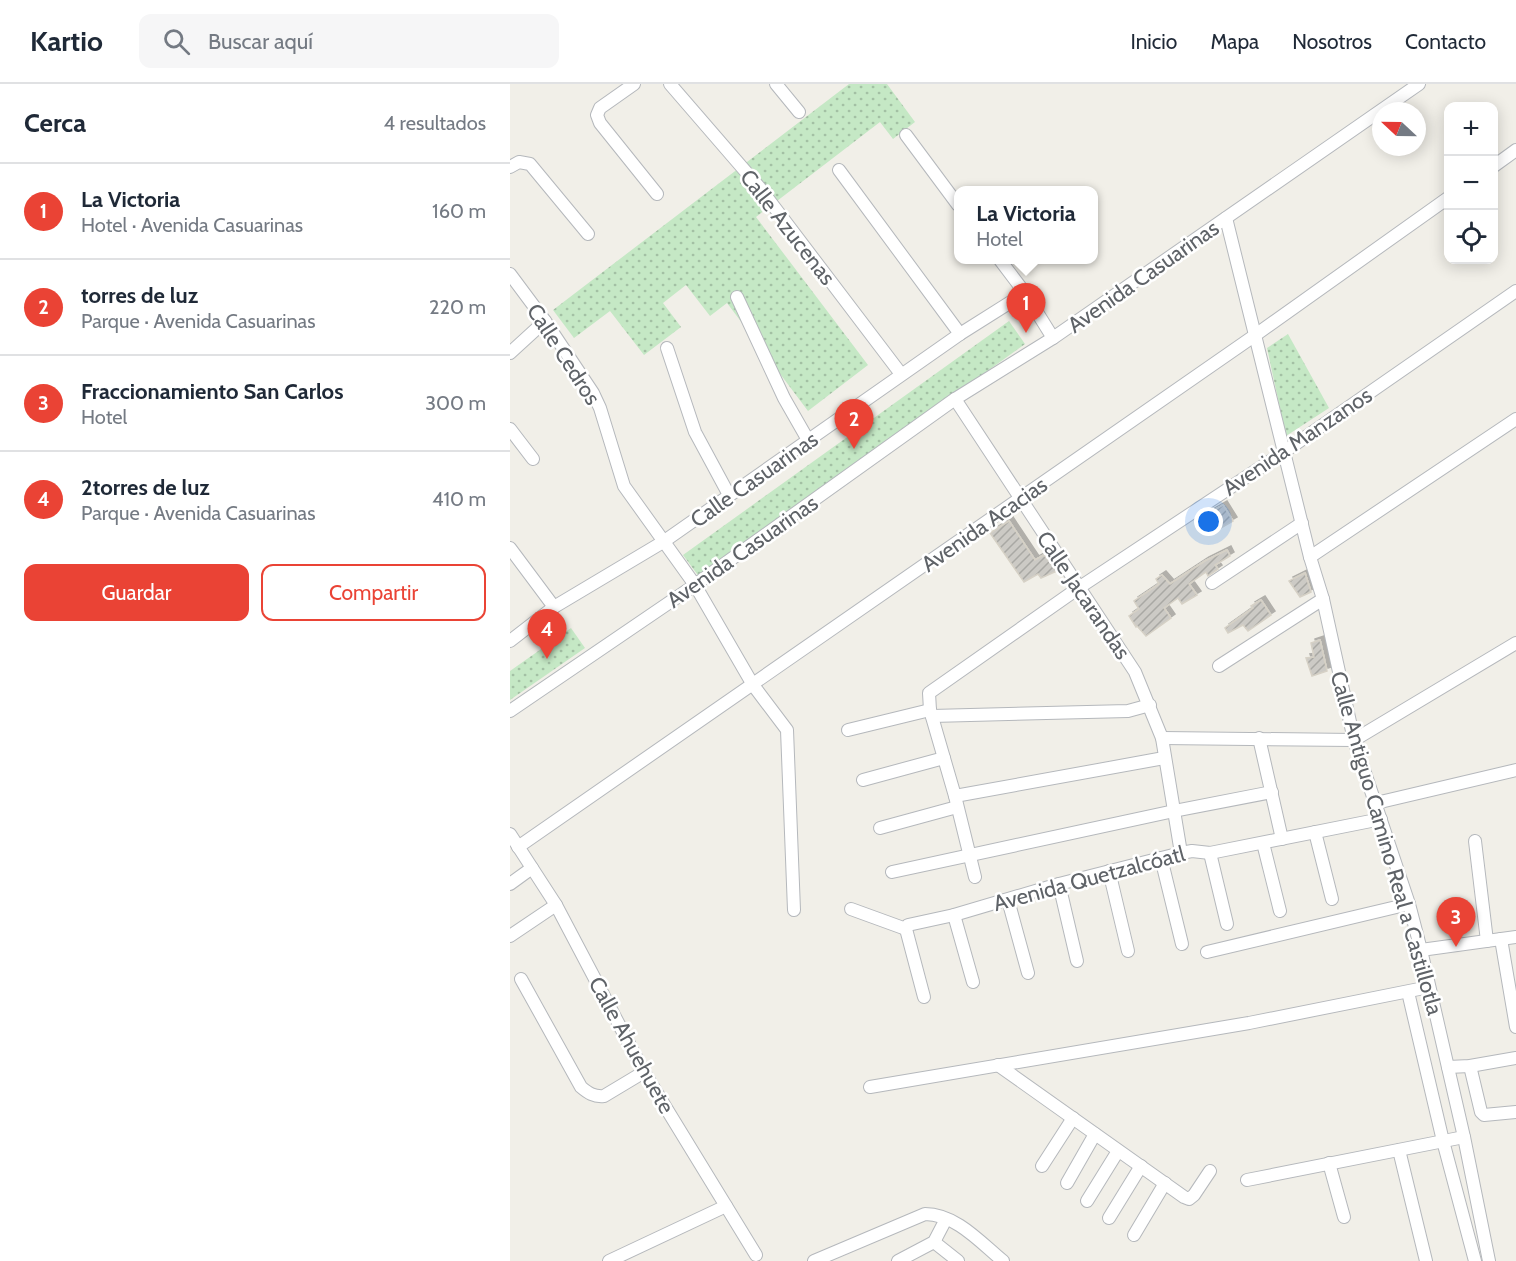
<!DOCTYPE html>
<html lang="es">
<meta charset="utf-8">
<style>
:root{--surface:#fff;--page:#f6f6f7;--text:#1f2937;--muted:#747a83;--line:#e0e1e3;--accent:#ea4335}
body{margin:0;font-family:Cabin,sans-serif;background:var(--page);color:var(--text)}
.controls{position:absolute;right:18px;top:18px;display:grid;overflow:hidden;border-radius:12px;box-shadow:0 3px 15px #0003}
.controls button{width:54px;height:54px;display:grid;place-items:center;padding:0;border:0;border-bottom:2px solid var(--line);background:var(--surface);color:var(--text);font:30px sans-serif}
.compass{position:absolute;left:862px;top:18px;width:54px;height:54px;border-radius:50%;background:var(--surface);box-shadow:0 3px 15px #0003;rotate:292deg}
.you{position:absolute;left:699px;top:438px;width:21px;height:21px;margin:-15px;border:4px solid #fff;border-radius:50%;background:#1a73e8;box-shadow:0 0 0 9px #1a73e833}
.badge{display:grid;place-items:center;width:39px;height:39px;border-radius:50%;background:var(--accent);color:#fff;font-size:20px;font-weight:700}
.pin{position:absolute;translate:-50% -50px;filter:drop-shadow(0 2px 3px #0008)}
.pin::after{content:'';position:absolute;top:32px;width:21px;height:18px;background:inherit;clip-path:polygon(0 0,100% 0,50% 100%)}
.popup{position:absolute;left:444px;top:102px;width:144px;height:78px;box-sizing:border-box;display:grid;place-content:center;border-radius:12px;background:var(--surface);filter:drop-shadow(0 2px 4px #0005);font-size:20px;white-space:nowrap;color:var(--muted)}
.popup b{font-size:22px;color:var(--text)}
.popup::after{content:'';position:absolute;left:50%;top:100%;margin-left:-12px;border:12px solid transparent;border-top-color:var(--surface)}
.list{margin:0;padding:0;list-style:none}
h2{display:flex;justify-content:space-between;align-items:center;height:78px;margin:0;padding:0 24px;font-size:26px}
h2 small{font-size:20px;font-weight:400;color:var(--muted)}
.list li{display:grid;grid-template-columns:39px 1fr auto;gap:18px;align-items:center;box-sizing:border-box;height:96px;padding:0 24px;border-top:2px solid var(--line)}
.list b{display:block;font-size:22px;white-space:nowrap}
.list p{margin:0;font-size:20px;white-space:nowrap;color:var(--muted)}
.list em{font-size:20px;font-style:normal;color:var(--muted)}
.actions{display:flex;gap:12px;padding:18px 24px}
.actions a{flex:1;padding:14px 0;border:2px solid var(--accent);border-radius:12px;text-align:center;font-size:21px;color:var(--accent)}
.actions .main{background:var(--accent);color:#fff}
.icon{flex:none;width:33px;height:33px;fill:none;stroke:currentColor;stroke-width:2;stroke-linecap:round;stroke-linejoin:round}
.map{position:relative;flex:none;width:1006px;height:1177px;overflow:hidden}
header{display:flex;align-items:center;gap:36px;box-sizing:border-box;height:84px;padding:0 30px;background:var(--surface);border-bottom:2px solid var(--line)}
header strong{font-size:28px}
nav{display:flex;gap:33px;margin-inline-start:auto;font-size:21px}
.search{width:420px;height:54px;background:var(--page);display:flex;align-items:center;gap:15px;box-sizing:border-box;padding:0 21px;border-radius:12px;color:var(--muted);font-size:22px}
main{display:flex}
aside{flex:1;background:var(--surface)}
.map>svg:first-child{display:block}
.park{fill:url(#park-dots)}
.building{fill:url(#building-hatch);stroke:#d6d1c6;stroke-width:1.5;filter:url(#shadow)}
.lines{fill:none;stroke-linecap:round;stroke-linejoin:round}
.minor-casing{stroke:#b5b8bc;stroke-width:14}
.minor{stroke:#fff;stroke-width:12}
.labels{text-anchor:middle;stroke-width:5;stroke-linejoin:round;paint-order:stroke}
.street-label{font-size:22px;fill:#5f6368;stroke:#fff}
</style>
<header>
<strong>Kartio</strong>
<div class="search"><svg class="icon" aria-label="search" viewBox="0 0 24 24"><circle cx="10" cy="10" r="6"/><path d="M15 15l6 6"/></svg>Buscar aquí</div>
<nav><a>Inicio</a><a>Mapa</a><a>Nosotros</a><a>Contacto</a></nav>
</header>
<main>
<aside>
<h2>Cerca<small>4 resultados</small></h2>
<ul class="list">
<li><span class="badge">1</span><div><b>La Victoria</b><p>Hotel · Avenida Casuarinas</p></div><em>160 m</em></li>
<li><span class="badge">2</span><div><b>torres de luz</b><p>Parque · Avenida Casuarinas</p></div><em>220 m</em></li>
<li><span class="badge">3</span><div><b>Fraccionamiento San Carlos</b><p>Hotel</p></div><em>300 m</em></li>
<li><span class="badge">4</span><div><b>2torres de luz</b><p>Parque · Avenida Casuarinas</p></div><em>410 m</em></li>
</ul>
<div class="actions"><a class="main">Guardar</a><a>Compartir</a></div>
</aside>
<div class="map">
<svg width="1006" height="1177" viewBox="0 0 1006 1177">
<defs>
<pattern id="park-dots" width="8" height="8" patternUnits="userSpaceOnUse" patternTransform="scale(1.5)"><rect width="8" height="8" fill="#c5e8c5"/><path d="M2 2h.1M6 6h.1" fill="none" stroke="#a3c0a4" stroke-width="1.8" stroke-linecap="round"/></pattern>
<pattern id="building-hatch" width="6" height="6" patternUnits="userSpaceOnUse" patternTransform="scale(1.5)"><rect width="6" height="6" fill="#cccac5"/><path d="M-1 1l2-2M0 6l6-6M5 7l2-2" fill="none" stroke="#a9a8a4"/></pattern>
<filter id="shadow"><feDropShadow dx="4" dy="-4" stdDeviation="0" flood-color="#0004"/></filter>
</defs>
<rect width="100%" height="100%" fill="#f1efe8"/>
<g class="park">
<path d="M339,0H377L405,38L383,55L370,38L246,133L358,281L298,327L217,219L200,232L176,201L153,219L171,243L134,271L100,227L64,254L43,226Z"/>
<path d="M499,237L515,260L190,494L173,471Z"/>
<path d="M778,250L819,324L776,352L757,264Z"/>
<path d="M61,544L75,564L0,616V587Z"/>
</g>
<g class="building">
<path d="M713,421L723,437L704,448L694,432Z"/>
<path d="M499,437L525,476L534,471L547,487L531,494L528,490L514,498L480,449Z"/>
<path d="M717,466L720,472L705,481L708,485L698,492L696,488L679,500L687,511L672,520L668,514L654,524L661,534L636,552L627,542L626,543L619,532L629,525L624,517L649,500L646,495L652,491L660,500L695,477Z"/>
<path d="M795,489L801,508L790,513L779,497Z"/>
<path d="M751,516L761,531L738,547L733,541L718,549L715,544L743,524L741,522Z"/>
<path d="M810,556L817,587L802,592L796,574L804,573L801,559Z"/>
</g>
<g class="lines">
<defs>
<g id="minor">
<path d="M124,0L90,24L87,31L90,39L147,110"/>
<path d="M160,0L249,103L391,290"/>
<path d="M266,0L289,28"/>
<path d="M396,51L448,121"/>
<path d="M984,82L1006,66"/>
<path d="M0,83L9,78L20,80L78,150"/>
<path d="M329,86L450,250"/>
<path d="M716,134L800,473L813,515L844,656L899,820L911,866L954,1053L979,1177"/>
<path d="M490,176L515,209L543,254"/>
<path d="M0,190L35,237L83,309L90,324L114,402L185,501L243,601L277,646L284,826"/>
<path d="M227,213L274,314L298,356"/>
<path d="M157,264L185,348L219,411"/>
<path d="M0,269L35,237"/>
<path d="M445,315L625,588L652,654L671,769"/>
<path d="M0,345L23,375"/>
<path d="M0,464L44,523"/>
<path d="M800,473L1006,335"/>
<path d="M702,499L792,439"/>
<path d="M0,557L44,523L153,458L450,250L515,209"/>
<path d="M709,582L813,515"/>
<path d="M0,627L185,501L445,315L543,254L909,0"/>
<path d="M422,632L618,627L640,621"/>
<path d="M338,646L420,626"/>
<path d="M652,654L844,656L1006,559"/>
<path d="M749,654L772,755"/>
<path d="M353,696L434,674"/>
<path d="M445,712L654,674"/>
<path d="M866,719L1006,686"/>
<path d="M370,744L447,723"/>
<path d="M805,748L822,815"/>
<path d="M0,750L46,821L134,988L246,1171"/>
<path d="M965,757L977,857"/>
<path d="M753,759L770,827"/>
<path d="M8,763L744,252L938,114"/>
<path d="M700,769L717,840"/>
<path d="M651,774L672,860"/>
<path d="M599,787L618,867"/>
<path d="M382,788L664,727L762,708"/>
<path d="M465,793L445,712L420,626L419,609L570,503L774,368L1006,207"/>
<path d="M0,800L22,784"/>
<path d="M549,800L567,877"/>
<path d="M498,816L518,889"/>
<path d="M341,825L396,845"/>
<path d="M444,831L463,898"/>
<path d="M396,845L398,841L444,831L549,800L671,769L682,767L700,769L871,735"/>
<path d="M396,845L414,913"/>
<path d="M0,852L46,821"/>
<path d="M991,855L1006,943"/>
<path d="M911,866L1006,853"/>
<path d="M697,868L899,820"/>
<path d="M11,895L71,1003C78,1009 84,1013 94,1012L134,988"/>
<path d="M898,908L933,1057L965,1177"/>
<path d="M488,981L674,1113L679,1115L684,1111L700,1087"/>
<path d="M960,982L971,1028L974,1031L1006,1028"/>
<path d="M938,983L960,982L1006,974"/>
<path d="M360,1003L739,939L919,903"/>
<path d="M889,1066L916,1177"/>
<path d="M819,1079L834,1133"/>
<path d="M532,1082L563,1034"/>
<path d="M737,1096L954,1053"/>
<path d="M557,1099L585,1050"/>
<path d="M577,1117L608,1067"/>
<path d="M599,1134L631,1082"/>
<path d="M624,1151L655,1099"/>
<path d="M424,1158L448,1177"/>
<path d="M99,1177L216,1122"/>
<path d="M304,1177L415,1130C446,1130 471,1159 493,1177"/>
<path d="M388,1177L424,1158L436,1135"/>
</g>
</defs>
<use href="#minor" class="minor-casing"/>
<use href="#minor" class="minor"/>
</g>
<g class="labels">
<g class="street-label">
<text transform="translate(278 143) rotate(52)" y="8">Calle Azucenas</text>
<text transform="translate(633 192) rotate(-35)" y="8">Avenida Casuarinas</text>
<text transform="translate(54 270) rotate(57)" y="8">Calle Cedros</text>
<text transform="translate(787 357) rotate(-34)" y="8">Avenida Manzanos</text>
<text transform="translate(244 395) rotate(-35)" y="8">Calle Casuarinas</text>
<text transform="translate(474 440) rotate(-35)" y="8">Avenida Acacias</text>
<text transform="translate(232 467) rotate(-35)" y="8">Avenida Casuarinas</text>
<text transform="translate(574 511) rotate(56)" y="8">Calle Jacarandas</text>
<text transform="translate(877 759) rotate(74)" y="8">Calle Antiguo Camino Real a Castillotla</text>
<text transform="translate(579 794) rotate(-15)" y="8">Avenida Quetzalcóatl</text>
<text transform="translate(122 961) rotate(61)" y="8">Calle Ahuehuete</text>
</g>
</g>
</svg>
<div class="controls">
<button>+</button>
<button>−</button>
<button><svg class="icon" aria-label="locate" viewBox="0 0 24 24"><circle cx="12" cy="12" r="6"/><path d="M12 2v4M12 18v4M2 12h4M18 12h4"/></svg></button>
</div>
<svg class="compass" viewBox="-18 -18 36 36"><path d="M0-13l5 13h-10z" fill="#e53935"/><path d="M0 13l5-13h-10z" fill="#747a83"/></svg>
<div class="you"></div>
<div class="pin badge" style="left:516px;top:249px">1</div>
<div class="popup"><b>La Victoria</b>Hotel</div>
<div class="pin badge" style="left:344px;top:365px">2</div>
<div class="pin badge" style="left:946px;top:863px">3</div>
<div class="pin badge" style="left:37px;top:575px">4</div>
</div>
</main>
